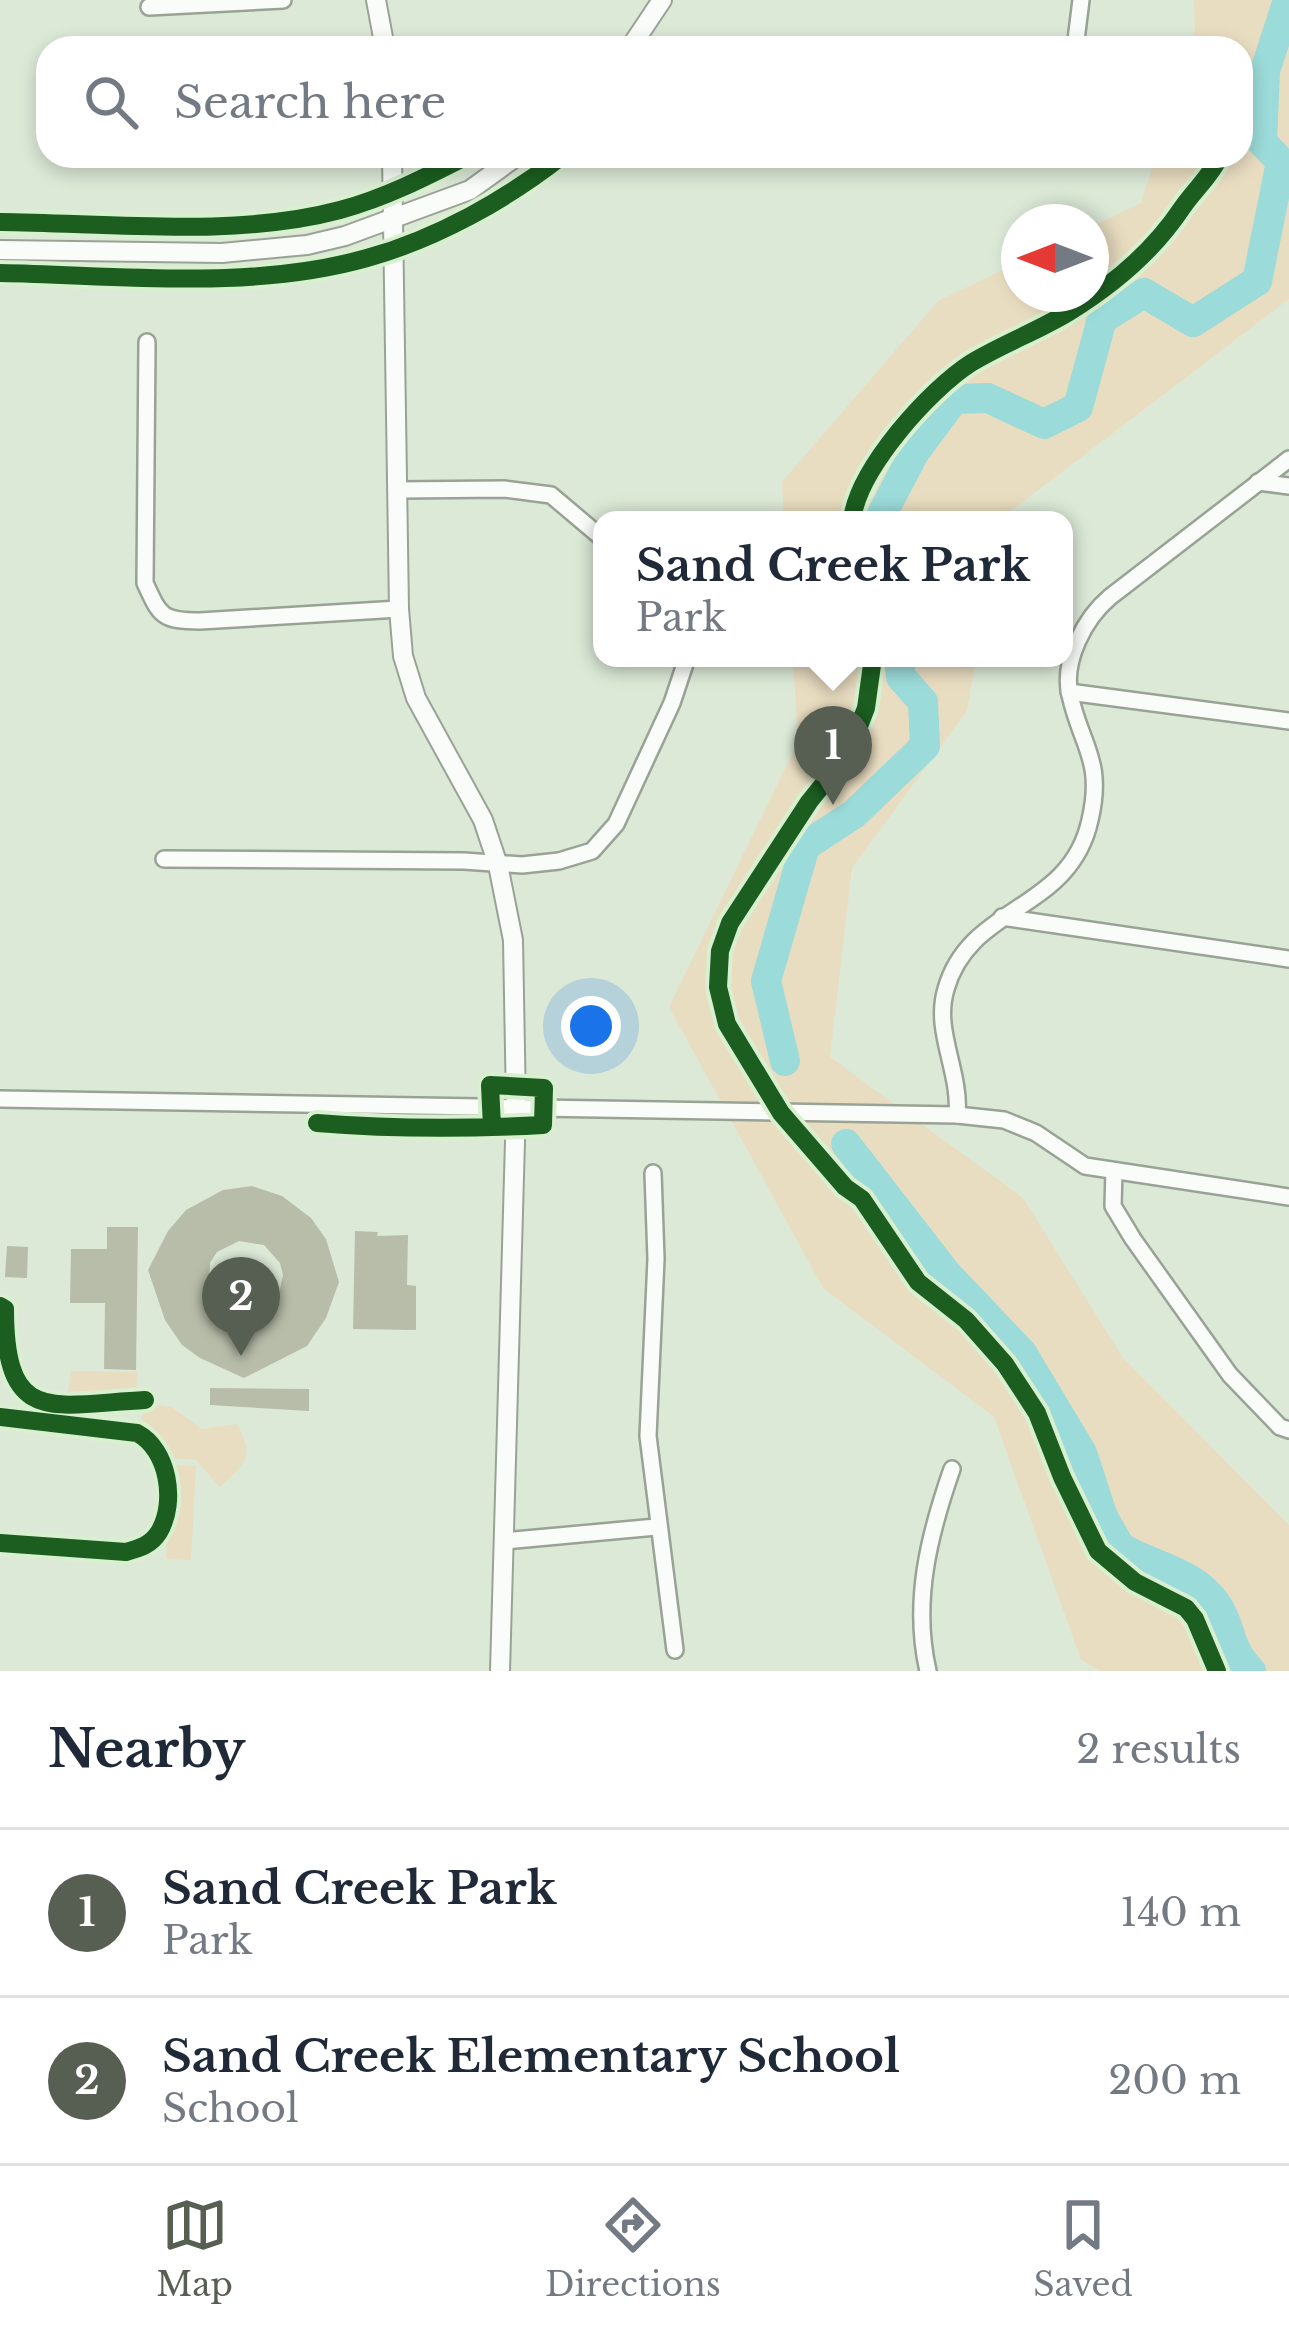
<!DOCTYPE html>
<style>
:root{--surface:#fff;--page:#f6f6f7;--text:#1f2937;--muted:#747a83;--line:#e0e1e3;--accent:#565f52}
body{margin:0;font-family:"Libre Baskerville",serif;background:var(--page);color:var(--text)}
.compass{position:absolute;left:1001px;top:204px;width:108px;height:108px;border-radius:50%;background:var(--surface);box-shadow:0 6px 18px #0003;rotate:270deg}
.you{position:absolute;left:591px;top:1026px;width:42px;height:42px;margin:-30px;border:9px solid #fff;border-radius:50%;background:#1a73e8;box-shadow:0 0 0 18px #1a73e833}
.badge{display:grid;place-items:center;width:78px;height:78px;border-radius:50%;background:var(--accent);color:#fff;font-size:39px;font-weight:700}
.pin{position:absolute;translate:-50% -99px;filter:drop-shadow(0 3px 6px #0008)}
.pin::after{content:'';position:absolute;top:63px;width:42px;height:36px;background:inherit;clip-path:polygon(0 0,100% 0,50% 100%)}
.popup{position:absolute;left:593px;top:511px;width:480px;height:156px;box-sizing:border-box;display:grid;place-content:center;border-radius:24px;background:var(--surface);filter:drop-shadow(0 3px 9px #0005);font-size:39px;white-space:nowrap;color:var(--muted)}
.popup b{font-size:45px;color:var(--text)}
.popup::after{content:'';position:absolute;left:50%;top:100%;margin-left:-24px;border:24px solid transparent;border-top-color:var(--surface)}
.list{margin:0;padding:0;list-style:none}
h2{display:flex;justify-content:space-between;align-items:center;height:156px;margin:0;padding:0 48px;font-size:51px}
h2 small{font-size:39px;font-weight:400;color:var(--muted)}
.list li{display:grid;grid-template-columns:78px 1fr auto;gap:36px;align-items:center;box-sizing:border-box;height:168px;padding:0 48px;border-top:3px solid var(--line)}
.list b{display:block;font-size:45px;white-space:nowrap}
.list p{margin:0;font-size:39px;white-space:nowrap;color:var(--muted)}
.list em{font-size:39px;font-style:normal;color:var(--muted)}
.icon{flex:none;width:66px;height:66px;fill:none;stroke:currentColor;stroke-width:2;stroke-linecap:round;stroke-linejoin:round}
.map{position:relative;flex:none;width:1289px;height:1671px;overflow:hidden}
.search{position:absolute;background:var(--surface);box-shadow:0 6px 18px #0003;left:36px;right:36px;top:36px;height:132px;display:flex;align-items:center;gap:30px;box-sizing:border-box;padding:0 42px;border-radius:36px;color:var(--muted);font-size:45px}
.sheet{height:492px;background:var(--surface)}
nav{display:flex;justify-content:space-around;align-items:center;box-sizing:border-box;height:168px;border-top:3px solid var(--line);background:var(--surface);font-size:33px;color:var(--muted)}
nav a{display:grid;justify-items:center;gap:6px}
nav .on{color:var(--accent)}
.map>svg:first-child{display:block}
.green{fill:#e9ddc1}
.lines{fill:none;stroke-linecap:round;stroke-linejoin:round}
.river{stroke:#9bdbd9;stroke-width:30}
.building{fill:#b8bda9;fill-rule:evenodd}
.minor-casing{stroke:#99a395;stroke-width:20}
.tertiary-casing{stroke:#99a395;stroke-width:22}
.minor{stroke:#fafcf9;stroke-width:15}
.tertiary{stroke:#fafcf9;stroke-width:18}
.cycleway-casing{stroke:#d9f0d0;stroke-width:26}
.cycleway{stroke:#1b5e20;stroke-width:18}
</style>
<div class="map">
<svg width="1289" height="1671" viewBox="0 0 1289 1671">
<rect width="100%" height="100%" fill="#dce9d7"/>
<g class="green">
<path d="M1194,0H1289V299L999,520H784L782,482L938,301L1019,262V294H1091V227L1141,203L1156,156H1241V48H1189L1195,29Z"/>
<path d="M793,658H976L967,711L852,868L830,1057L1023,1198L1123,1358L1289,1525V1671H1100L1081,1660L994,1417L823,1288L669,1007L798,742Z"/>
<path d="M71,1371L137,1372L136,1396L72,1395L68,1392Z"/>
<path d="M149,1404L171,1407L202,1429L237,1424C255,1458 246,1462 220,1487L196,1460L167,1458L141,1418Z"/>
<path d="M170,1465L196,1466L191,1560L166,1559Z"/>
</g>
<g class="lines">
<g class="river">
<path d="M879,520L914,453L954,399L988,398L1044,424L1078,407L1102,319L1144,293L1193,322L1257,281L1281,162L1262,142L1265,71L1288,0"/>
<path d="M785,1061L766,981L805,846L854,814L925,746L923,702L901,677L899,658"/>
<path d="M846,1144L946,1273L1022,1353L1082,1453L1103,1517L1120,1547C1151,1566 1195,1571 1217,1605C1233,1629 1226,1645 1251,1671"/>
</g>
</g>
<g class="building">
<path d="M252,1186L282,1196L311,1218L326,1239L339,1282L326,1318L307,1346L244,1378L200,1358L182,1345L165,1320L148,1270L168,1231L186,1210L223,1190ZM239,1241L264,1245L280,1263L283,1275L278,1299L258,1315L246,1317L221,1310L208,1288L210,1263L217,1252Z"/>
<path d="M107,1227H138L136,1370L104,1369L105,1303H70L71,1249H107Z"/>
<path d="M355,1231L378,1232L377,1236L408,1235L407,1285L416,1286V1330L353,1329Z"/>
<path d="M7,1246L28,1247L27,1278L5,1277Z"/>
<path d="M210,1388L309,1389V1411L210,1405Z"/>
</g>
<g class="lines">
<defs>
<g id="minor">
<path d="M149,7L283,0"/>
<path d="M1075,48L1081,0"/>
<path d="M147,342L145,583C160,616 162,621 200,621L399,609"/>
<path d="M1258,482L1289,486"/>
<path d="M398,490L504,489L551,495L602,538"/>
<path d="M1069,692L1289,721"/>
<path d="M164,859L464,861L522,865L559,861L592,851L616,824L672,703L687,658"/>
<path d="M1002,917L1289,959"/>
<path d="M0,1099L957,1115L1004,1120L1036,1133L1085,1166L1289,1197"/>
<path d="M957,1115C961,1071 933,1031 946,989C970,904 1070,912 1090,820C1104,760 1081,746 1070,695C1062,661 1085,618 1110,597L1289,459"/>
<path d="M1114,1171L1113,1206L1133,1239L1230,1375L1280,1427L1289,1430"/>
<path d="M653,1173L656,1259L648,1436L675,1650"/>
<path d="M504,1541L656,1527"/>
<path d="M928,1671C912,1602 929,1535 952,1469"/>
</g>
<g id="tertiary">
<path d="M376,0L385,48"/>
<path d="M630,48L662,0"/>
<path d="M392,156L399,609L403,656L416,698L483,820L498,865L513,940L516,1106L500,1671"/>
<path d="M0,250L222,253L307,245L345,236L470,190L517,156"/>
</g>
</defs>
<use href="#minor" class="minor-casing"/>
<use href="#tertiary" class="tertiary-casing"/>
<use href="#minor" class="minor"/>
<use href="#tertiary" class="tertiary"/>
<defs>
<g id="cycleway">
<path d="M0,222C108,223 235,238 340,210C385,198 426,177 467,156"/>
<path d="M0,273C120,275 250,291 367,258C436,239 506,200 562,156"/>
<path d="M852,520C858,469 929,390 971,363C1002,344 1038,331 1069,312C1113,285 1154,250 1182,208C1195,189 1211,176 1220,156"/>
<path d="M873,658L866,708L849,752L809,802L730,923L720,951L718,987L727,1024L781,1113L845,1187L862,1199L918,1282L966,1320L1005,1364L1037,1413L1062,1477L1098,1551L1135,1582L1186,1608L1195,1619L1217,1671"/>
<path d="M317,1123C391,1129 468,1129 543,1125L544,1088L490,1085L492,1127"/>
<path d="M0,1306L5,1309C5,1426 51,1405 145,1400"/>
<path d="M0,1417L137,1433C168,1449 177,1502 159,1532C151,1545 140,1548 126,1552L0,1543"/>
</g>
</defs>
<use href="#cycleway" class="cycleway-casing"/>
<use href="#cycleway" class="cycleway"/>
</g>
</svg>
<svg class="compass" viewBox="-18 -18 36 36"><path d="M0-13l5 13h-10z" fill="#e53935"/><path d="M0 13l5-13h-10z" fill="#747a83"/></svg>
<div class="you"></div>
<div class="pin badge" style="left:833px;top:805px">1</div>
<div class="popup"><b>Sand Creek Park</b>Park</div>
<div class="pin badge" style="left:241px;top:1356px">2</div>
<div class="search"><svg class="icon" aria-label="search" viewBox="0 0 24 24"><circle cx="10" cy="10" r="6"/><path d="M15 15l6 6"/></svg>Search here</div>
</div>
<section class="sheet">
<h2>Nearby<small>2 results</small></h2>
<ul class="list">
<li><span class="badge">1</span><div><b>Sand Creek Park</b><p>Park</p></div><em>140 m</em></li>
<li><span class="badge">2</span><div><b>Sand Creek Elementary School</b><p>School</p></div><em>200 m</em></li>
</ul>
</section>
<nav>
<a class="on"><svg class="icon" aria-label="map" viewBox="0 0 24 24"><path d="M3 6l6-2 6 2 6-2v14l-6 2-6-2-6 2zM9 4v14M15 6v14"/></svg>Map</a>
<a><svg class="icon" aria-label="directions" viewBox="0 0 24 24"><path d="M12 3l9 9-9 9-9-9zM9 14v-3h6M13 9l2 2-2 2"/></svg>Directions</a>
<a><svg class="icon" aria-label="saved" viewBox="0 0 24 24"><path d="M7 4h10v16l-5-4-5 4z"/></svg>Saved</a>
</nav>
